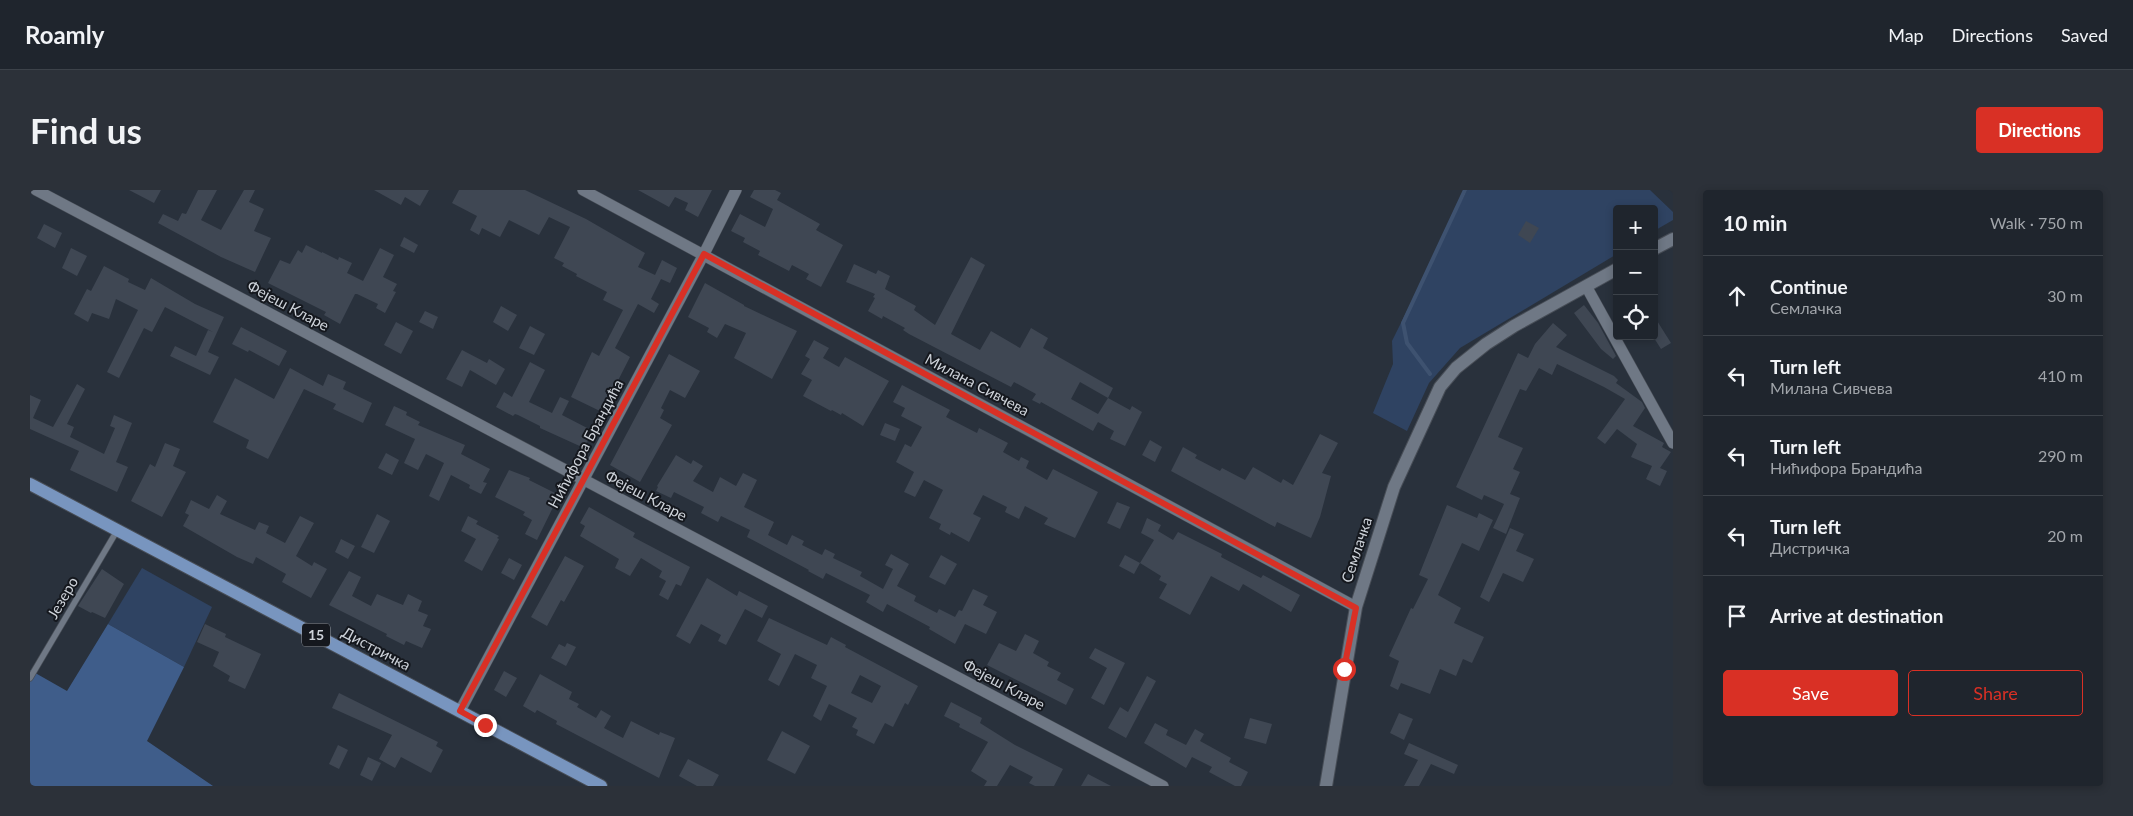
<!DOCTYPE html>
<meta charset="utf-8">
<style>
:root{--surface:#1f252d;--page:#2c3139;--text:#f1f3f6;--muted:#a1a5aa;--line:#3c4249;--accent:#d93025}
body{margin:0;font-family:Lato,sans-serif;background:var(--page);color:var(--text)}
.controls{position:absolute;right:15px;top:15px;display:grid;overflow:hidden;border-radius:5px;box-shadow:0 2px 8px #0003}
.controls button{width:45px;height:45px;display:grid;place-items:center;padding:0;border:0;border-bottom:1px solid var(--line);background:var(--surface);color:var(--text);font:25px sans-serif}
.stop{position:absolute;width:15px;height:15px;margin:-11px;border:4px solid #d93025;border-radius:50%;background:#fff}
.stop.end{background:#d93025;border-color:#fff;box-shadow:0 1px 5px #0008}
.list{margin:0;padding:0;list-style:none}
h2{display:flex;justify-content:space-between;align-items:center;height:65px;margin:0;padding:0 20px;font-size:21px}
h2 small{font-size:16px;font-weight:400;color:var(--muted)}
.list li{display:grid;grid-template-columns:32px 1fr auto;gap:15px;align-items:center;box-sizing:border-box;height:80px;padding:0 20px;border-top:1px solid var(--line)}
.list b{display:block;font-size:19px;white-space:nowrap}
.list p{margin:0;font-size:16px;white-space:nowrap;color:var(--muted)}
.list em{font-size:16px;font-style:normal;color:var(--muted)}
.actions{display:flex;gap:10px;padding:15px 20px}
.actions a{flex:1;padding:11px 0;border:1px solid var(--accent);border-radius:5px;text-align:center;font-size:18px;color:var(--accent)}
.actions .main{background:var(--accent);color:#fff}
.icon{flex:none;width:28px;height:28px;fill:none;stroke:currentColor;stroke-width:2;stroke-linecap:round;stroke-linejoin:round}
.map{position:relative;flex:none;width:1643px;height:596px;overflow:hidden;border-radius:5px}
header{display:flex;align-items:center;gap:30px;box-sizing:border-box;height:70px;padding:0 25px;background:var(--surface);border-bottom:1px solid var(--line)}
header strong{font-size:24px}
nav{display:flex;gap:28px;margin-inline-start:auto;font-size:18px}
.intro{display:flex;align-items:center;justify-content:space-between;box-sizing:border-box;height:120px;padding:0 30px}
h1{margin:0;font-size:35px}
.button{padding:12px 22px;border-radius:5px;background:var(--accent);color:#fff;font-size:18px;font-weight:700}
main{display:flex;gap:30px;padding:0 30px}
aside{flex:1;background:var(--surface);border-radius:5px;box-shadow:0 2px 8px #0003}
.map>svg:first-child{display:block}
.green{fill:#2f4362}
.forest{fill:#3f5d8a}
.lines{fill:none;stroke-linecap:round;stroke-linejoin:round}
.stream{stroke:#3e5270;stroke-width:4}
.building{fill:#3f4753;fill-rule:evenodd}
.lane-casing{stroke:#474d56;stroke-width:7}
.street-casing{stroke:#474d56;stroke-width:12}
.secondary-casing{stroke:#474d56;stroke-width:14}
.primary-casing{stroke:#474d56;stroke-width:14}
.lane{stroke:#6f7885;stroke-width:5.5}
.street{stroke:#6f7885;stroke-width:11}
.secondary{stroke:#6f7885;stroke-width:12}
.primary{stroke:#7895bf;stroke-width:12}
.route{stroke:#d93025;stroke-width:6}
.labels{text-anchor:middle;stroke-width:4;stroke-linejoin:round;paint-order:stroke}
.shield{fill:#15181e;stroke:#969ba2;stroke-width:1}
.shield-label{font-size:14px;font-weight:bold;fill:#ced3da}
.street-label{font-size:15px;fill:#ced3da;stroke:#15181e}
</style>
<header>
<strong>Roamly</strong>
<nav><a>Map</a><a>Directions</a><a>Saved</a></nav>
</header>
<div class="intro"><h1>Find us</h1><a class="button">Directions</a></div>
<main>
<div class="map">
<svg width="1643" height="596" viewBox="0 0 1643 596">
<rect width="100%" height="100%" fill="#29313c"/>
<g class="green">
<path d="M1437,0H1620L1643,22V30L1624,41V19H1587V64L1430,158L1399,193L1377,241L1343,223L1363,174L1362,151Z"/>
<path d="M112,378L182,417L154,477L78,434Z"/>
</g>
<path class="forest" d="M78,434L154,477L117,551L183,596H0V480L37,501Z"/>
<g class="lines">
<path class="stream" d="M1400,184L1377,153L1373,133L1435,0"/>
</g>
<g class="building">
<path d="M99,0H131L124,13Z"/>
<path d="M168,0H187L171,30L191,40L214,0H225L219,12L234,19L224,41L241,48L225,82L191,67L128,33L133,24L148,31L152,23L156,24Z"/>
<path d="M344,0H399L390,16L375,7L371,15Z"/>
<path d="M429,0H495L556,29L615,63L608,77L625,85L632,70L647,78L640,93L631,89L621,109L629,114L624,123L608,114L585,158L600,167L572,222L541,207L562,162L569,166L593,120L573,110L577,102L546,86L547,84L532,76L534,73L524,68L540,37L519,27L509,45L479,30L470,47L452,38L449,45L440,40L447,26L422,13Z"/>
<path d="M608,0H682L668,27L655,20L658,13L645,7L639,17Z"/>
<path d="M724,0H745L751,3L747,10L790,34L786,40L813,55L791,97L776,89L779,84L762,75L759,81L728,65L730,61L713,52L715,48L701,41L710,24L735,37L743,19L720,7Z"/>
<path d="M1496,31L1509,38L1500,53L1488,45Z"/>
<path d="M14,34L32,43L25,58L7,48Z"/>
<path d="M374,47L388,55L384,63L370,56Z"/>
<path d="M276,55L292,63V62L308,70L309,67L322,73L317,83L333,91L350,58L364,65L353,87L367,94L363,101L366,102L355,123L346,118L348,114L327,104H325L310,134L294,125L296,122L238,93L250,70L260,74L268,60L272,63Z"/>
<path d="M41,58L57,66L47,86L32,78Z"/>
<path d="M941,67L955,75L921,144L950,160L961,141L990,158L1001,138L1018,148L1013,158L1083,198L1078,208L1100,220L1102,216L1112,222L1095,256L1080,249L1084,241L1068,232L1063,241L1011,212L1010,214L1002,210L1006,204L984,192L981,197L879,144L873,140L875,138L853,126L852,129L838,121L845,108L843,107L845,104L816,92L824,74L846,84L848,80L860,86L855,99L886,116L884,120L905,135ZM1050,192L1078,208L1068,224L1041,209Z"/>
<path d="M74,76L99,89L98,92L115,100L121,88L165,114L194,127L178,162L189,167L180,185L140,166L145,156L166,166L178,140L183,142L135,117L122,142L114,138L89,188L77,182L108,120L86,109L79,129L62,123L58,132L44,124L57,99L61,101Z"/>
<path d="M675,93L714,115V116L767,141L742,189L704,168L716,143L695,134L687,148L677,142L679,138L658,127Z"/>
<path d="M1554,115L1568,133L1586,166L1583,169L1571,159L1544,123Z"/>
<path d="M471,116L487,125L478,141L463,132Z"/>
<path d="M395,121L408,127L403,139L389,132Z"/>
<path d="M1624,126L1641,153L1631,159L1624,148Z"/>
<path d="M366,132L383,141L371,164L354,155Z"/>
<path d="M1523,133L1537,145L1526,157L1584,186L1588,190L1586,193L1612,212L1615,218L1603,236L1634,253L1632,257L1641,262L1630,278L1637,281L1630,296L1616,289L1622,276L1601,267L1607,254L1587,239L1575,254L1567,248L1595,209L1574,197L1527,174L1522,185L1509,178L1496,201L1490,199L1468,247L1493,258L1483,279L1490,282L1480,304L1490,308L1476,344L1463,338L1474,314L1454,305L1452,310L1426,297L1488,163L1498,168L1505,154Z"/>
<path d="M500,136L515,144L504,165L489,158Z"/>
<path d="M211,137L257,161L249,176L219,160L218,162L202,154Z"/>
<path d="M784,150L799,158L793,168L809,177L815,167L859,191L833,236L812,223L811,225L802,220L801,221L773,206L782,190L771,184L780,169L775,166Z"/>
<path d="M432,160L457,173L459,169L475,179L466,195L440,180L432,197L416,189Z"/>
<path d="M639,164L670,181L655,208L640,200L631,218L634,220L630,228L642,235L610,292L580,275Z"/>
<path d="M500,172L515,180L499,212L522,223L530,207L539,211L532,225L563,241L554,258L510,238V236L488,225L485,224L483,226L466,217L474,202L482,207Z"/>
<path d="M260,178L293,196L298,184L316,192L313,199L342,213L333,233L303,219L306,214L274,199L238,269L216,258L219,250L183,232L205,188L244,209Z"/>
<path d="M47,194L55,199L37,234L44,237L40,247L74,264L85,238L80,236L84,225L102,233L86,272L98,277L87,302L40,280L49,261L0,239V205L11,210L3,228L23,237Z"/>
<path d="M872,195L920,220L916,227L947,243L949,238L978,253L973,262L989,271L991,267L999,271L996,278L1017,290L1023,279L1068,302L1045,348L1014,334L1018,328L995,316L989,329L975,322L977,317L953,305L943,324L951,328L939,352L921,342L920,345L909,339L911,334L899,328L913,300L894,290L885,307L874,302L884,282L866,272L875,254L881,257L892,237L871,226L875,218L863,212Z"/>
<path d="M364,216L377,222L376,225L390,232L388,235L435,255L431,264L460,279L453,292L457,293L451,304L439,298L440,295L421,285L409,311L399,306L414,273L396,264L388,280L374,273L385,249L355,235Z"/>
<path d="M855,233L870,239L865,251L850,245Z"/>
<path d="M1290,244L1308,253L1292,283L1301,286L1290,327L1281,348L1247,332L1245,337L1141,281L1153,257L1167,265L1165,268L1190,281L1192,278L1215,290L1223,277L1251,293L1253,289L1263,295Z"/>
<path d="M1120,250L1132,257L1125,272L1112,265Z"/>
<path d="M135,253L150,259L143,276L156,282L132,327L101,311L120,274L125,277Z"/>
<path d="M356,263L369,270L362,285L348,278Z"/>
<path d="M646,265L661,274L663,270L673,276L663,291L683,302L690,287L706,296L713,283L727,290L714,317L744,332L738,345L757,355L762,345L774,351L772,355L792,365L795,359L805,364L803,368L832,382L830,386L853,399L863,379L855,375L861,364L879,374L867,396L886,406L884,411L907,423L909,419L925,427L929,420L932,421L943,399L958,406L953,415L967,422L956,444L935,434L925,454L899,439L900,437L857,414L853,422L836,412L840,405L796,383L793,389L778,381L779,380L717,347L720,340L691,326L688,332L671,323L674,317L644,302L641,308L626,301L628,297L627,296Z"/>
<path d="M479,280L500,288L499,290L529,305L507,350L495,344L502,330L493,325L495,322L465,307Z"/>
<path d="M187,305L197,311L190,324L225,340L229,332L239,336L236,343L255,353L270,326L284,333L266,366L282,376L284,372L297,379L281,408L252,392L256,384L226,367L223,374L207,367L153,336L159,325L155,323L161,310L179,319Z"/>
<path d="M1087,312L1100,317L1090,339L1077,333Z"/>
<path d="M1417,315L1447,328L1449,323L1463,330L1449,361L1432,353L1408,405L1431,418L1424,433L1454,447L1442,473L1433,469L1426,486L1410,479L1400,504L1371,493L1368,500L1360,496L1369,471L1359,466L1381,418L1383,419L1398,389L1389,385Z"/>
<path d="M559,317L605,343L603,347L660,377L651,396L646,394L638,410L629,405L636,391L629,387L632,381L611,368L600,386L585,378L589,369L550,346L555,336L550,333Z"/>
<path d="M347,324L360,331L344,363L331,357Z"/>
<path d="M438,326L448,331L446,334L469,346L467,348L469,349L452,381L434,371L446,349L431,341Z"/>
<path d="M1117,328L1131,335L1128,341L1143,350L1148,342L1192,364L1191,367L1231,388L1233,385L1270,405L1261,422L1213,394L1209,401L1181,386L1160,425L1129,408L1137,394L1129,390L1131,386L1110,373L1124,350L1111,343Z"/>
<path d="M1480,338L1494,344L1486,361L1504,369L1493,392L1473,383L1459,412L1450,407Z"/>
<path d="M311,349L325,356L318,369L305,362Z"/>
<path d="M911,365L927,374L915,395L899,387Z"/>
<path d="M1095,365L1110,373L1104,384L1089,376Z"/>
<path d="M535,366L554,376L534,412L531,410L517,436L501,427Z"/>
<path d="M479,368L492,375L484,390L471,383Z"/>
<path d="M72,379L94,394L75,428L62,422L61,423L48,416Z"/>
<path d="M319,381L331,387L322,406L341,416L347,404L373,415L378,404L392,411L388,421L398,425L393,436L401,439L392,458L376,451L374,455L356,446L357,444L299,415Z"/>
<path d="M677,388L707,406L709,401L738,416L732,428L715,419L696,455L688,451L691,445L671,434L660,454L646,446Z"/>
<path d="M739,428L797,455L801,447L816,455L815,457L888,496L878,515L875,513L863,537L855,533L844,554L826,545L828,540L822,537L827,528L799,514L791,531L783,526L797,496L781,488L787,475L765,464L749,496L738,490L751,464L727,451ZM830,485L851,496L842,513L821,503Z"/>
<path d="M175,434L196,444L195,447L231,464L215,499L198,491L200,486L183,476L189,462L167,452Z"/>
<path d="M995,444L1009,451L1003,463L1019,472L1017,476L1031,483L1027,490L1044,499L1036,515L957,475L969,453L986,461Z"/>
<path d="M537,453L546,457L536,476L521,468L529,454L535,457Z"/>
<path d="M1065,458L1095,473L1074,515L1061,508L1077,478L1059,468Z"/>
<path d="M474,481L487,488L476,507L464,500Z"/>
<path d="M510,484L542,502L539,509L549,514L547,517L566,528L571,520L581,526L574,538L593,548L601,531L629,545L630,542L645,548L629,588L526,534L527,531L507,520L505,523L493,516Z"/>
<path d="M1117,486L1126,491L1096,548L1078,538L1090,517L1098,522Z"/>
<path d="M309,503L408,552L406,556L413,560L401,583L371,567L365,578L349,569L362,545L302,518Z"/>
<path d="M921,512L952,528L950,533L985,555L1033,579L1024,596H1005L999,593L1003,587L980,575L967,596H954L957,591L941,581L958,552L929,537L930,534L914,526Z"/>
<path d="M1369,523L1383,529L1374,550L1360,543Z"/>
<path d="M1220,528L1242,534L1236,554L1214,548Z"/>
<path d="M1125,533L1138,540L1136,545L1156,555L1165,539L1174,544L1170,551L1201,568L1199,572L1218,582L1211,596H1205L1179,582L1182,577L1162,567L1156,578L1114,553Z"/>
<path d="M752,541L780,556L765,584L737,570Z"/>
<path d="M1379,553L1428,575L1424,584L1401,574L1389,596H1374L1388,570L1374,564Z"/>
<path d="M308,555L318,560L309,579L299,574Z"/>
<path d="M338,567L351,573L342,591L330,585Z"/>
<path d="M658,569L689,585L683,596H667L649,586Z"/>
<path d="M1058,584L1081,596H1051Z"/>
</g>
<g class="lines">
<defs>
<path id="lane" d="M0,488L88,339"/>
<g id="street">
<path d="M6,0L1133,596"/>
<path d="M553,0L1326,417"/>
<path d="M1556,96L1643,253"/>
<path d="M430,521L674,64L706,0"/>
</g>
<g id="secondary">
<path d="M1624,59L1643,49"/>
<path d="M1296,596L1326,417L1364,297L1410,197L1426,178L1456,154L1484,136L1587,79"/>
</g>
<path id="primary" d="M0,294L571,596"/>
</defs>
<use href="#lane" class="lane-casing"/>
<use href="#street" class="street-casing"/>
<use href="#secondary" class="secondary-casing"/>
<use href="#primary" class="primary-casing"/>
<use href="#lane" class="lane"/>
<use href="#street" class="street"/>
<use href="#secondary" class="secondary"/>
<use href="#primary" class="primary"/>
</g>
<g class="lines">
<path class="route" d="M455,535L430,521L674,64L1326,418L1314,479"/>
</g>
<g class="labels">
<rect class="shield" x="272" y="433.5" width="28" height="23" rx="4"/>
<g class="shield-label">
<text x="286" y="450">15</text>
</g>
<g class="street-label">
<text transform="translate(258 116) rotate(28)" y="5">Фејеш Кларе</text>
<text transform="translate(947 195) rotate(28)" y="5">Милана Сивчева</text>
<text transform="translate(556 254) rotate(-62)" y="5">Нићифора Брандића</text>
<text transform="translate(616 306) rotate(28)" y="5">Фејеш Кларе</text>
<text transform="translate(1327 360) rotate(-72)" y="5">Семлачка</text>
<text transform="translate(33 408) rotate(-60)" y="5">Језеро</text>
<text transform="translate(346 459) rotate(28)" y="5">Дистричка</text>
<text transform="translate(974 495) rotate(28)" y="5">Фејеш Кларе</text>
</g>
</g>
</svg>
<div class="controls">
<button>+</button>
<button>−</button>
<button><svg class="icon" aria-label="locate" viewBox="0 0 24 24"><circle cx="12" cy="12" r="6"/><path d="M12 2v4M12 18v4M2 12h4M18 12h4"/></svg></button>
</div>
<div class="stop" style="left:1314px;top:479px"></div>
<div class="stop end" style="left:455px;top:535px"></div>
</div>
<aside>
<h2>10 min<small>Walk · 750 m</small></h2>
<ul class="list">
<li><svg class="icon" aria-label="ahead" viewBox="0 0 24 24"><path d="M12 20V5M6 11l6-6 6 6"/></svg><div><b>Continue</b><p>Семлачка</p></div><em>30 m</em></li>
<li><svg class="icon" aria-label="left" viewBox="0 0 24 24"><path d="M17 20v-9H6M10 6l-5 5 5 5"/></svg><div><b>Turn left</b><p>Милана Сивчева</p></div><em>410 m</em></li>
<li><svg class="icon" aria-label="left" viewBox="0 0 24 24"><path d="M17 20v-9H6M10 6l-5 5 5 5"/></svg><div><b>Turn left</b><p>Нићифора Брандића</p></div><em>290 m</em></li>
<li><svg class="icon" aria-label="left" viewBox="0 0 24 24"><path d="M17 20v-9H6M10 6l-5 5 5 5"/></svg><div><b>Turn left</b><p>Дистричка</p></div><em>20 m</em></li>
<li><svg class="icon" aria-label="arrive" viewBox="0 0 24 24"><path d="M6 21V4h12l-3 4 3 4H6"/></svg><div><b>Arrive at destination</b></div></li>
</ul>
<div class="actions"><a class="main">Save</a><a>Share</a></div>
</aside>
</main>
